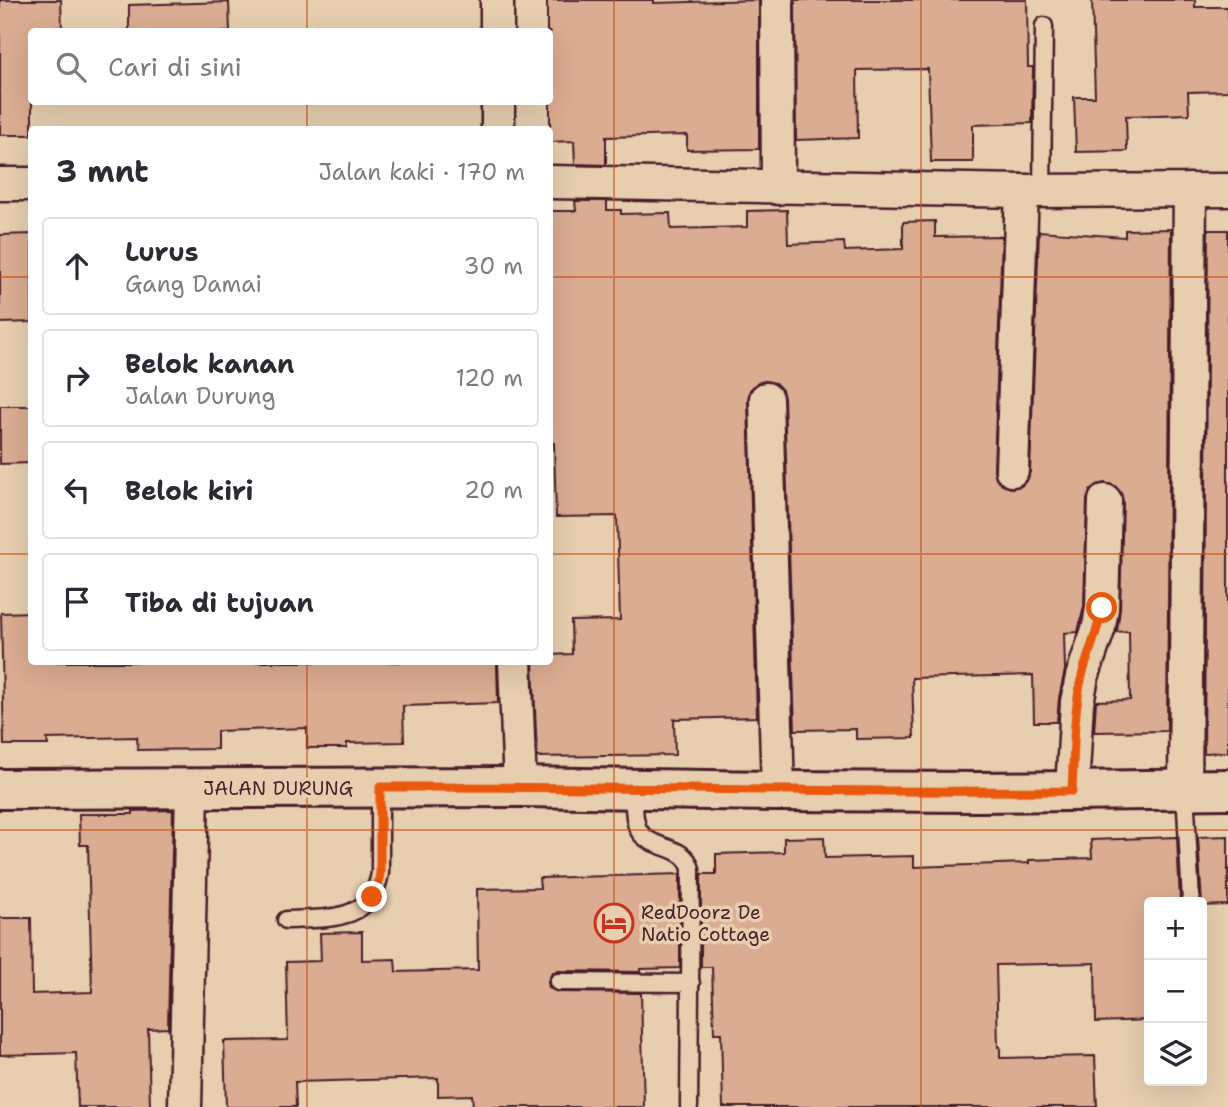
<!DOCTYPE html>
<html lang="id">
<meta charset="utf-8">
<style>
:root{--surface:#fff;--page:#f2f2f3;--text:#2b2b33;--muted:#7c7c81;--line:#e1e1e2}
body{margin:0;font-family:"Shantell Sans",sans-serif;background:var(--page);color:var(--text)}
.controls{position:absolute;right:21px;bottom:21px;display:grid;overflow:hidden;border-radius:7px;box-shadow:0 7px 28px #0002}
.controls button{width:63px;height:63px;display:grid;place-items:center;padding:0;border:0;border-bottom:2px solid var(--line);background:var(--surface);color:var(--text);font:35px sans-serif}
.stop{position:absolute;width:21px;height:21px;margin:-16px;border:5px solid #ea580c;border-radius:50%;background:#fff}
.stop.end{background:#ea580c;border-color:#fff;box-shadow:0 2px 7px #0008}
.list{margin:0;padding:0;list-style:none}
h2{display:flex;justify-content:space-between;align-items:center;height:91px;margin:0;padding:0 28px;font-size:30px}
h2 small{font-size:23px;font-weight:400;color:var(--muted)}
.list li{display:grid;grid-template-columns:46px 1fr auto;gap:21px;align-items:center;box-sizing:border-box;height:98px;margin:0 14px 14px;padding:0 14px;border:2px solid var(--line);border-radius:7px}
.list b{display:block;font-size:26px;white-space:nowrap}
.list p{margin:0;font-size:23px;white-space:nowrap;color:var(--muted)}
.list em{font-size:23px;font-style:normal;color:var(--muted)}
.icon{flex:none;width:38px;height:38px;fill:none;stroke:currentColor;stroke-width:2;stroke-linecap:round;stroke-linejoin:round}
.map{position:relative;flex:none;width:1228px;height:1107px;overflow:hidden}
.search{position:absolute;background:var(--surface);box-shadow:0 7px 28px #0002;left:28px;top:28px;width:525px;height:77px;display:flex;align-items:center;gap:18px;box-sizing:border-box;padding:0 24px;border-radius:7px;color:var(--muted);font-size:26px}
.panel{position:absolute;background:var(--surface);box-shadow:0 7px 28px #0002;left:28px;top:126px;width:525px;height:539px;border-radius:7px}
.map>svg:first-child{display:block}
.building{fill:#daac91;stroke:#4a1f2b;stroke-width:2}
.lines{fill:none;stroke-linecap:round;stroke-linejoin:round}
.lane-casing{stroke:#4a1f2b;stroke-width:21}
.street-casing{stroke:#4a1f2b;stroke-width:37}
.secondary-casing{stroke:#4a1f2b;stroke-width:44}
.lane{stroke:#e6ceae;stroke-width:16}
.street{stroke:#e6ceae;stroke-width:32}
.secondary{stroke:#e6ceae;stroke-width:38}
.route{stroke:#ea580c;stroke-width:9}
.grid{fill:none;stroke:#c84d12;stroke-width:2;stroke-opacity:0.55}
.labels{text-anchor:middle;stroke-width:7;stroke-linejoin:round;paint-order:stroke}
.street-label{font-size:19px;fill:#4a1f2b;stroke:#e6ceae}
.poi-label{font-size:19px;fill:#4a1f2b;stroke:#e6ceae;text-anchor:start}
</style>
<div class="map">
<svg width="1228" height="1107" viewBox="0 0 1228 1107">
<rect width="100%" height="100%" fill="#e6ceae"/>
<filter id="ink" filterUnits="userSpaceOnUse"><feTurbulence type="fractalNoise" baseFrequency=".0143" numOctaves="2"/><feDisplacementMap in="SourceGraphic" scale="14" xChannelSelector="R" yChannelSelector="G"/><feConvolveMatrix kernelMatrix="1 2 1 2 8 2 1 2 1" color-interpolation-filters="sRGB"/></filter>
<g filter="url(#ink)">
<g class="building">
<path d="M0,0H61L62,32H32V135H0Z"/>
<path d="M547,0H654V3L759,0V149L687,150V135L606,137V165L575,164L574,141L550,142V32H547Z"/>
<path d="M795,0H1027L1028,67H1033L1032,123L973,125V162H931L928,69L857,70L858,138L796,140Z"/>
<path d="M1092,0H1195V7H1228V91L1188,92L1189,114L1126,116L1127,151L1076,152L1074,97H1095Z"/>
<path d="M229,2L230,32H129V5Z"/>
<path d="M575,201H607V210H621V214L670,213L671,229L747,227V211L787,210L788,244L844,242L845,251L903,249V222L935,221V237L1002,236L994,469L996,479L1002,485L1011,488L1021,486L1028,479L1030,471L1039,231L1125,237V230L1171,229L1167,731L1094,732L1096,701L1130,700L1129,631L1117,632L1120,609L1123,501L1121,493L1115,486L1105,483L1097,485L1090,491L1087,500L1084,606L1078,632L1064,633L1065,670L1059,698L1057,722H1034L1033,675L912,678L914,738L856,739V729L795,730L784,398L782,390L775,383L765,381L757,383L750,390L748,400L757,717L674,719L675,755L537,757L533,662H550V655L572,654L571,621L620,620L617,516L556,517L554,443H550V211H576Z"/>
<path d="M1208,230H1228V752L1204,753Z"/>
<path d="M32,234V322L0,323V235Z"/>
<path d="M0,406H32V463L0,464Z"/>
<path d="M32,612V662H497L498,703L403,706L404,742L347,743V748H307V728L217,731V749L138,750L137,737L47,739L48,745H4L1,613Z"/>
<path d="M173,810L168,1028L148,1029L150,1107H78L76,1053L0,1055V918H31L32,994L92,992L88,845H80L79,814H133V811Z"/>
<path d="M1228,836V905L1202,906L1198,837Z"/>
<path d="M824,837L825,858L914,856V867L1029,863V860L1092,858L1091,840L1177,837L1180,902H1149V1020L1096,1022L1095,963L996,965L998,1047H1000V1058L1095,1056L1097,1107H723L721,1033H714L712,967H701V874H716V854L784,852V838Z"/>
<path d="M680,874V968L640,969V972L558,971L552,973L548,981L549,988L558,992L641,993L644,1107H473L472,1095L438,1096V1078L295,1082L296,1107H226L224,1041L288,1040L286,962L321,961L320,933L362,932V960L395,959L396,972L478,970L477,889L540,888L539,878Z"/>
</g>
<g class="lines">
<defs>
<g id="lane">
<path d="M1042,191L1044,26"/>
<path d="M633,789C634,802 633,818 638,829C649,851 685,843 691,869L689,1107"/>
<path d="M1185,790L1191,902"/>
<path d="M286,920C326,918 372,923 380,873V787"/>
<path d="M558,982L691,983"/>
</g>
<g id="street">
<path d="M497,0V32"/>
<path d="M777,0L778,188"/>
<path d="M498,102V130"/>
<path d="M550,182L1022,191L1228,190"/>
<path d="M0,184H32"/>
<path d="M766,399L778,791"/>
<path d="M1012,470L1022,191"/>
<path d="M515,662L520,787"/>
<path d="M1185,790L1190,190"/>
<path d="M1072,791L1077,702L1082,677L1099,627L1102,608L1105,501"/>
<path d="M185,1107L192,788"/>
</g>
<path id="secondary" d="M0,789L520,787L778,791L979,792L1228,789"/>
</defs>
<use href="#lane" class="lane-casing"/>
<use href="#street" class="street-casing"/>
<use href="#secondary" class="secondary-casing"/>
<use href="#lane" class="lane"/>
<use href="#street" class="street"/>
<use href="#secondary" class="secondary"/>
</g>
</g>
<g class="lines" filter="url(#ink)">
<path class="route" d="M372,897L378,886L380,873V787C610,786 841,793 1072,791C1074,754 1073,713 1082,676C1088,653 1098,632 1102,608"/>
</g>
<path class="grid" d="M307,0V32M614,0V1107M921,0V1107M307,102V130M0,277H32M550,277H1228M0,554H32M550,554H1228M307,662V1107M0,830H1228"/>
<defs>
<symbol id="hotel-ring" viewBox="-11 -11 22 22"><circle r="9.5" fill="#e6ceae" stroke="#c8321e" stroke-width="1.5"/><path d="M-6-4.5h1.5V1H6V5H4.5V3h-9V5H-6ZM-4 0a1.8 1.8 0 1 1 3.6 0ZM.5 0V-2.5h3Q6-2.5 6 0Z" fill="#c8321e"/></symbol>
</defs>
<g fill-rule="evenodd">
<use href="#hotel-ring" x="592" y="901" width="44" height="44"/>
</g>
<g class="labels">
<g class="street-label">
<text x="278" y="795">JALAN DURUNG</text>
</g>
<g class="poi-label">
<text x="641" y="919">RedDoorz De<tspan x="641" dy="22">Natio Cottage</tspan></text>
</g>
</g>
</svg>
<div class="controls">
<button>+</button>
<button>−</button>
<button><svg class="icon" aria-label="layers" viewBox="0 0 24 24"><path d="M12 4l9 5-9 5-9-5zM3 14l9 5 9-5"/></svg></button>
</div>
<div class="stop" style="left:1102px;top:608px"></div>
<div class="stop end" style="left:372px;top:897px"></div>
<div class="search"><svg class="icon" aria-label="search" viewBox="0 0 24 24"><circle cx="10" cy="10" r="6"/><path d="M15 15l6 6"/></svg>Cari di sini</div>
<section class="panel">
<h2>3 mnt<small>Jalan kaki · 170 m</small></h2>
<ul class="list">
<li><svg class="icon" aria-label="ahead" viewBox="0 0 24 24"><path d="M12 20V5M6 11l6-6 6 6"/></svg><div><b>Lurus</b><p>Gang Damai</p></div><em>30 m</em></li>
<li><svg class="icon" aria-label="right" viewBox="0 0 24 24"><path d="M7 20v-9h11M14 6l5 5-5 5"/></svg><div><b>Belok kanan</b><p>Jalan Durung</p></div><em>120 m</em></li>
<li><svg class="icon" aria-label="left" viewBox="0 0 24 24"><path d="M17 20v-9H6M10 6l-5 5 5 5"/></svg><div><b>Belok kiri</b></div><em>20 m</em></li>
<li><svg class="icon" aria-label="arrive" viewBox="0 0 24 24"><path d="M6 21V4h12l-3 4 3 4H6"/></svg><div><b>Tiba di tujuan</b></div></li>
</ul>
</section>
</div>
